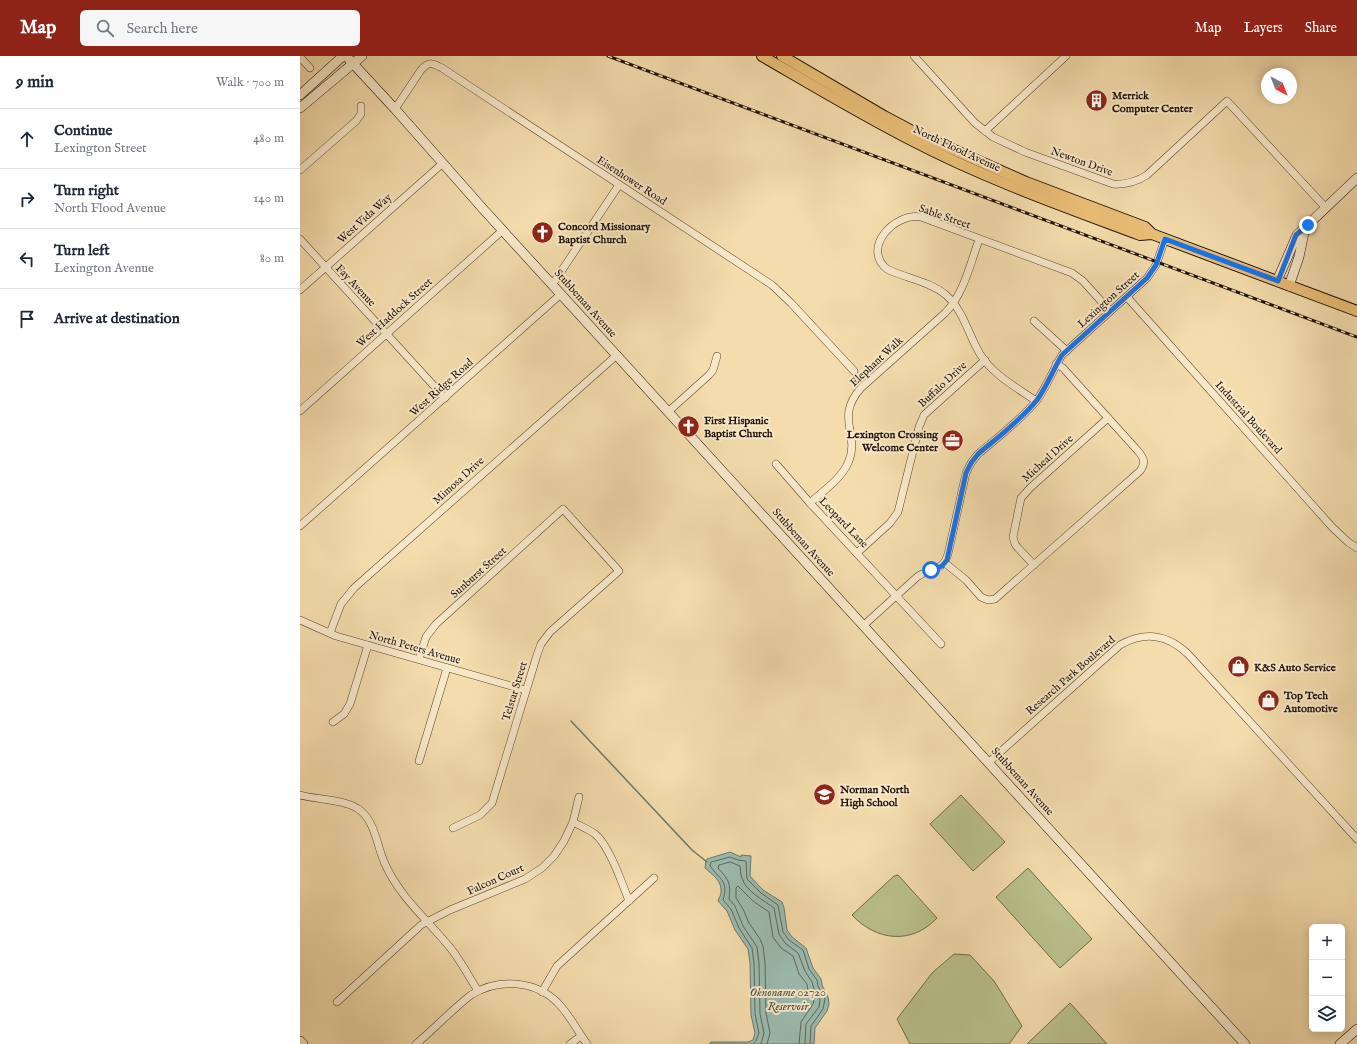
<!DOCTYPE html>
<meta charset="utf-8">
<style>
:root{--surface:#fff;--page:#f6f6f7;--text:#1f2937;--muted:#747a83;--line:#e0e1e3;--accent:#8f2418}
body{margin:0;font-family:"IM FELL English",serif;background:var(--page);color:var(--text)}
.controls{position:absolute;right:12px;bottom:12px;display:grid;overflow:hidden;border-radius:6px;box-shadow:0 2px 10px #0003}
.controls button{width:36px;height:36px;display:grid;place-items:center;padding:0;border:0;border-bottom:1px solid var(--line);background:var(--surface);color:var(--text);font:20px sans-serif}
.compass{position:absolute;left:961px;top:12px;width:36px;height:36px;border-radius:50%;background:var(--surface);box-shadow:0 2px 10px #0003;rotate:138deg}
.stop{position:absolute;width:12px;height:12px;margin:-9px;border:3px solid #1a73e8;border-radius:50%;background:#fff}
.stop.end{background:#1a73e8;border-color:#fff;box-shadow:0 1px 4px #0008}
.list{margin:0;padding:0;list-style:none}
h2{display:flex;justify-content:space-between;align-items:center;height:52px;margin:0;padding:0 16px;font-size:17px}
h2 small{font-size:13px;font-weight:400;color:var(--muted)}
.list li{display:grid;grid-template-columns:26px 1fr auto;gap:12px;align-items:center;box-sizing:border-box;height:60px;padding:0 16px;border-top:1px solid var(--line)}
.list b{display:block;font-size:15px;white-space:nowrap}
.list p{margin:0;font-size:13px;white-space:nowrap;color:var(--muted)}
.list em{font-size:13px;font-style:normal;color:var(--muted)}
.icon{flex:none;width:22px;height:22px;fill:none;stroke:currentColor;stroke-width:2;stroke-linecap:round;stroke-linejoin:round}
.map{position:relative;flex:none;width:1057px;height:988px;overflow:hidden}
header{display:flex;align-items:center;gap:24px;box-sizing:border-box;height:56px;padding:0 20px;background:var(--accent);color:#fff}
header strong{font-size:19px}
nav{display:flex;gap:22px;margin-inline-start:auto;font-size:14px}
.search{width:280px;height:36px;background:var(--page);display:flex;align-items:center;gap:10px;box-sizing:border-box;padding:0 14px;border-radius:6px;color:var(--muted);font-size:15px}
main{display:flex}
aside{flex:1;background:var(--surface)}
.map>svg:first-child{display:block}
.green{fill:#bac08b;stroke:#6e6a4a}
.water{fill:#9cbbaf;stroke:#6b786c}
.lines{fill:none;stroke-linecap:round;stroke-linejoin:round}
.shore{stroke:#5e675c;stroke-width:1}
.stream{stroke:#6b786c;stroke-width:1.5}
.street-casing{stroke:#564531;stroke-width:8}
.secondary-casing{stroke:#211308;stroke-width:10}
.primary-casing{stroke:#211308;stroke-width:12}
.street{stroke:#f8e8ca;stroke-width:7}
.secondary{stroke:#f8e8ca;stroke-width:9}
.primary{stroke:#eabe76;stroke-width:10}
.rail-casing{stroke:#211308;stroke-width:3}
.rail{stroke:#f8e8ca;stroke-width:1.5;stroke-dasharray:4.5;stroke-linecap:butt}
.route{stroke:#1a73e8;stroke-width:5}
.labels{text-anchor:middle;stroke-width:4;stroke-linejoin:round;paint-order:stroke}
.poi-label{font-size:11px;font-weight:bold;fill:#211308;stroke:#f8e8ca;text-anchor:start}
.street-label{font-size:11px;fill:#211308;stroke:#f8e8ca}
.water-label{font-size:12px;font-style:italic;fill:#4c4e42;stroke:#f8e8ca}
</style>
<header>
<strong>Map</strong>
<div class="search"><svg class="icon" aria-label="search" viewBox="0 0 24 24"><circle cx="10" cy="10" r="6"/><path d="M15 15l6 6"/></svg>Search here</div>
<nav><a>Map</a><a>Layers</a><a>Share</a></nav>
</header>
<main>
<aside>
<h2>9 min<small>Walk · 700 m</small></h2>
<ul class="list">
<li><svg class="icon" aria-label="ahead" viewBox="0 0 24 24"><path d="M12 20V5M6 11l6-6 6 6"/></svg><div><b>Continue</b><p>Lexington Street</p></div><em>480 m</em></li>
<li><svg class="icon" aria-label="right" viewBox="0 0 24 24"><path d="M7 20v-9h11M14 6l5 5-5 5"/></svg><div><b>Turn right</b><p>North Flood Avenue</p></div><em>140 m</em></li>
<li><svg class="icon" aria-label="left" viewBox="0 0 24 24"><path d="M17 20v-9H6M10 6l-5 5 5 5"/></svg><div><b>Turn left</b><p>Lexington Avenue</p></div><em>80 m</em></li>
<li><svg class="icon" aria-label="arrive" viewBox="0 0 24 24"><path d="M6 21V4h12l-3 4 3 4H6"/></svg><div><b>Arrive at destination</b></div></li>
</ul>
</aside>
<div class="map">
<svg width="1057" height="988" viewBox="0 0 1057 988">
<rect width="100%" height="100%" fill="#f4dcad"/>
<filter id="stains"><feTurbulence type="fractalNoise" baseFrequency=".005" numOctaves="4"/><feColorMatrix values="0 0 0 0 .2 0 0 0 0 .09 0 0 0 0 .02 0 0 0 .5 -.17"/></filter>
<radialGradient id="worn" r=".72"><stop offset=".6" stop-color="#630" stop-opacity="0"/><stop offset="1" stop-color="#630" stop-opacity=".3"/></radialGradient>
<g class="green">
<path d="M661,739L705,786L673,815L630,768Z"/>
<path d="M728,812L792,883L760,912L696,841Z"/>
<path d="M598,819L637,862C612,889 576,885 552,859L594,820Z"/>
<path d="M654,898L670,899L694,925L722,970L709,988H610L597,963L632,917Z"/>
<path d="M770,947L807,988H727Z"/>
</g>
<path class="water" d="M430,796L441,801V799L451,800L450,820L463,834L482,846L484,852L487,874L492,881L506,892L513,912L521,923L522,929L528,941L529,948L527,955L515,972L514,988H409L411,986H448L453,984L455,977L451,959L450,907L448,893L435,874L427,855L418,845C419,841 421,840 421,836C422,825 413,819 405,812L406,805L407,803Z"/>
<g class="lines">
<g class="shore">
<path d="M453,988L456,985L459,977L455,958L454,907L452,892L439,872L431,853L423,844C429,825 420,824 410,810L411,806L430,801L438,804L446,805L447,823L461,837L478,849L483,876L489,884L503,894L509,913L517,924L518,930L525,943L523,953L511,970L510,988"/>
<path d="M461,988L464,977L460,958L459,907L457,891L443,870L435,850L429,843C431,827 429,824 418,812L419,809L430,806L440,810C441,814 440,818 442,822C445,835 465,845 474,852L479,878L485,887L498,897L505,915L512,926L514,933L520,944L519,951L506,968L505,988"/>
<path d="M467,988L470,977L466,957L465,907L463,890L460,883L449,867L443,853L436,842V832L438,830L453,845L469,856L473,881L481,892L493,900L499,918L507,928L508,935L514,945L513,948L501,966L499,988"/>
</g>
<path class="stream" d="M271,665L392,794L407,806"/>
<defs>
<g id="street">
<path d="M614,0L675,67L693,81L725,96L813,128C826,129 836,126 847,119L927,45L1025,151"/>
<path d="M0,1L10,12"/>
<path d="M95,53L121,14C129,5 132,7 142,12L472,229L491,247L554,315"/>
<path d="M685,75L766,0"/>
<path d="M0,114L56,65L61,58V50"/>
<path d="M0,183L145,342"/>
<path d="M252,229L319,129"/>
<path d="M0,234L143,107"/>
<path d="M827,241L1032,471L1048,486L1057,492"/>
<path d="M734,265L767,295"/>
<path d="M736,345C716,331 693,319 680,298C668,278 664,255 646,239C631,226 605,222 587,213C561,192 595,156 621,161L772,217L783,225L810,255"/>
<path d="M0,355L203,174"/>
<path d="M369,355L409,319L413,314L417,300"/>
<path d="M476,408L510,447L641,588"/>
<path d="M510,447C523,435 541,423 548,407C561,379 534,362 561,332L645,257C664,238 670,208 679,184"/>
<path d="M0,470L261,238"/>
<path d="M557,497L590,467L598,456L619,371L624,359L685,304"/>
<path d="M645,507L666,524L681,541L688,544L695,543L840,415C846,407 844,402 838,395L763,312L756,308"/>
<path d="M734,509L718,492L715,488L713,481L721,442L730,432L808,362"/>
<path d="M0,564L36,580L225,634"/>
<path d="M564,569L617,521C631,511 643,516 648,498L666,417L671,407L678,398C697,382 721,364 737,344C747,330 753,314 762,299L847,222L856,209L865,183"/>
<path d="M30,577L41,548L54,532L317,299"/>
<path d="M119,603L126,581L136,568L263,453L319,515L250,576L241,588L237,599L192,747L180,759L153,772"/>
<path d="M33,666L44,658L50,648L68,589"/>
<path d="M119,705L147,612"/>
<path d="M689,706L820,589C845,575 867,578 888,598L1057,783"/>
<path d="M0,739C18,744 47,743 61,755C76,768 77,791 85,808C101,843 128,864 152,894C162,907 169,921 178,935"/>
<path d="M273,766C280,770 288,773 295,778C309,789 322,827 329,845"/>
<path d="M242,936L257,910L354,822"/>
<path d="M37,946L121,869L150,854L225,823L242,812L254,800L264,785L273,766L279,741"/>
<path d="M116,988C128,978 139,967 150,957C157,951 164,944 171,939C197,922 234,924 257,946C269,958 277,974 287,988"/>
<path d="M270,988L281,980"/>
</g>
<g id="secondary">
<path d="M46,0L95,53L184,154L945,988"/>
<path d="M0,39L43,0"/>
<path d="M0,52L62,0"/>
<path d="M977,225L997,179L1057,122"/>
<path d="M989,230L999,201L1005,172"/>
<path d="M0,985L3,988"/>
<path d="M1040,988L1057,973"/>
</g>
<g id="primary">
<path d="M462,0C512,29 562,59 613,85C686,123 763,150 840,179L852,178L1057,255"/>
<path d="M482,0L584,60L618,78L726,126L845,171L852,178"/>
</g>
</defs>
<use href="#street" class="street-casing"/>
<use href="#secondary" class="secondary-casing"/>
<use href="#primary" class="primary-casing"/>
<use href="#street" class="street"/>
<use href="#secondary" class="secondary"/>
<use href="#primary" class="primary"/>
<defs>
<path id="rail" d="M308,0L1057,281"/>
</defs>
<use href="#rail" class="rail-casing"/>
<use href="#rail" class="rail"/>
</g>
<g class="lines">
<path class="route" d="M631,514L642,510L647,504L666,417L671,407L678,398C697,382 721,364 737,344C747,330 753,314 762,299L847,222L856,209L865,183L978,225L996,179L1008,169"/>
</g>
<defs>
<symbol id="building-disc" viewBox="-11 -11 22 22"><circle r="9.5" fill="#8f2418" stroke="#f8e8ca"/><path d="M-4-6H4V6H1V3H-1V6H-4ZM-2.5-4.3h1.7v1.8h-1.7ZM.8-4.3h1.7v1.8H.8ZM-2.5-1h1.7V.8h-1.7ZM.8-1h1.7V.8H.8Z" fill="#fff"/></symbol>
<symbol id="church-disc" viewBox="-11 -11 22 22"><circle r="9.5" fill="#8f2418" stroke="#f8e8ca"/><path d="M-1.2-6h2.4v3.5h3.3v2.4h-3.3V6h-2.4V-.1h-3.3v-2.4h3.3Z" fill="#fff"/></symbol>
<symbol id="office-disc" viewBox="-11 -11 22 22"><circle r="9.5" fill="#8f2418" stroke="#f8e8ca"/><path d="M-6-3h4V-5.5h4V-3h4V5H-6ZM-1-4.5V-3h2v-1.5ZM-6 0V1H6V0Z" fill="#fff"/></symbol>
<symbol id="shop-disc" viewBox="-11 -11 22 22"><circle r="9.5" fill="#8f2418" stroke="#f8e8ca"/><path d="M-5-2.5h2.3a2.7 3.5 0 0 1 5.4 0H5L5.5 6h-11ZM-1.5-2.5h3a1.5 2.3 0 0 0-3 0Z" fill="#fff"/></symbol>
<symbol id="school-disc" viewBox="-11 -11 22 22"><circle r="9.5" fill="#8f2418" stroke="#f8e8ca"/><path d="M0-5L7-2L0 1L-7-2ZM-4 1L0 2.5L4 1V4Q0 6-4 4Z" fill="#fff"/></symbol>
</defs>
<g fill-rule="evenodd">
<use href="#building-disc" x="784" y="32" width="25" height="25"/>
<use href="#church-disc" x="230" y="164" width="25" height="25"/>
<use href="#church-disc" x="376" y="358" width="25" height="25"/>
<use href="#office-disc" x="640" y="372" width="25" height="25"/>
<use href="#shop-disc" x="926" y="598" width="25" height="25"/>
<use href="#shop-disc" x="956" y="632" width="25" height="25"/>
<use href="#school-disc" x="512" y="726" width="25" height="25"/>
</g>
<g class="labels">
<g class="poi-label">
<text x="812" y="43">Merrick<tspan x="812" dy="13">Computer Center</tspan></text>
<text x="258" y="174">Concord Missionary<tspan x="258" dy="13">Baptist Church</tspan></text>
<text x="404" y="368">First Hispanic<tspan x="404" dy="13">Baptist Church</tspan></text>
<text x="638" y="382" text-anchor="end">Lexington Crossing<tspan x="638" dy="13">Welcome Center</tspan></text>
<text x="954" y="615">K&amp;S Auto Service</text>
<text x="984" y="643">Top Tech<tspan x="984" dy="13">Automotive</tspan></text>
<text x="540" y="737">Norman North<tspan x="540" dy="13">High School</tspan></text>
</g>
<g class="street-label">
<text transform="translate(657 92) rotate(25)" y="4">North Flood Avenue</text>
<text transform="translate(782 105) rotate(20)" y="4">Newton Drive</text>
<text transform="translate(332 124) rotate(33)" y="4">Eisenhower Road</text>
<text transform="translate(645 160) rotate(19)" y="4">Sable Street</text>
<text transform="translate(64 162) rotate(-42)" y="4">West Vida Way</text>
<text transform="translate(56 229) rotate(47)" y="4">Fay Avenue</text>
<text transform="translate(808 243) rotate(-42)" y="4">Lexington Street</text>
<text transform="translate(286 247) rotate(48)" y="4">Stubbeman Avenue</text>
<text transform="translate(94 256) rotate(-42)" y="4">West Haddock Street</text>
<text transform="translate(576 305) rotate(-43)" y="4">Elephant Walk</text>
<text transform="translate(642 328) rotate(-43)" y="4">Buffalo Drive</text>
<text transform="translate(141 331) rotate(-42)" y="4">West Ridge Road</text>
<text transform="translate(949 361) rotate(48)" y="4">Industrial Boulevard</text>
<text transform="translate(747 402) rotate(-42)" y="4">Micheal Drive</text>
<text transform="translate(158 424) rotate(-42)" y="4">Mimosa Drive</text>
<text transform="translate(544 466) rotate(46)" y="4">Leopard Lane</text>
<text transform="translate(504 486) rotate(48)" y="4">Stubbeman Avenue</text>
<text transform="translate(178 516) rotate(-42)" y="4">Sunburst Street</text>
<text transform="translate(115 591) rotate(16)" y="4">North Peters Avenue</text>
<text transform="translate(770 619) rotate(-41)" y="4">Research Park Boulevard</text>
<text transform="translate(214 635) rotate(-73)" y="4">Telstar Street</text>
<text transform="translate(723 725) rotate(48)" y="4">Stubbeman Avenue</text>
<text transform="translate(195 823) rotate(-24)" y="4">Falcon Court</text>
</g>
<g class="water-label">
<text x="488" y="940">Oknoname 02720<tspan x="488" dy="14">Reservoir</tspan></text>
</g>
</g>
<rect width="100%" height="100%" filter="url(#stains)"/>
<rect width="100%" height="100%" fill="url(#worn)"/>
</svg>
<div class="controls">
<button>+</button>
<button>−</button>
<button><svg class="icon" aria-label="layers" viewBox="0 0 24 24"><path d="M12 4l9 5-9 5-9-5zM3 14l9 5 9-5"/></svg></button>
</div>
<svg class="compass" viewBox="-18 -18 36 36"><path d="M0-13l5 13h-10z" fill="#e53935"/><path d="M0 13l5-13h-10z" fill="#747a83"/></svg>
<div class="stop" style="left:631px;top:514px"></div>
<div class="stop end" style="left:1008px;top:169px"></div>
</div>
</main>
